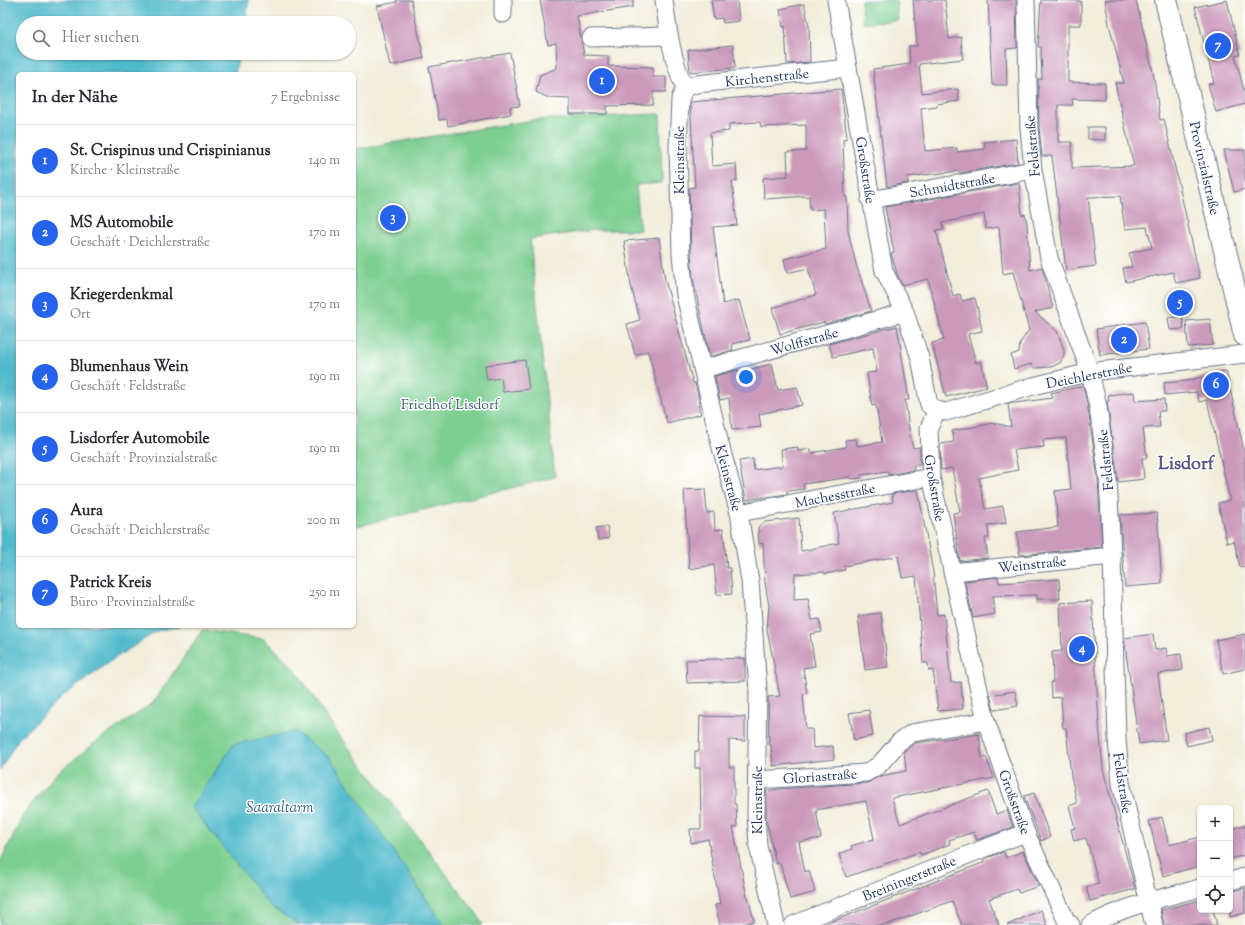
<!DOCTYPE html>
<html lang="de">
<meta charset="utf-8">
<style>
:root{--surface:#fff;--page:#f2f2f3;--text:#2b2b33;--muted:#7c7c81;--line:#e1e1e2;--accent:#2563eb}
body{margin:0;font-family:"Sorts Mill Goudy",serif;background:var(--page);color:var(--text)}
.controls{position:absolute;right:12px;bottom:12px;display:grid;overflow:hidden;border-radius:6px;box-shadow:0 1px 3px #0004}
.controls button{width:36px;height:36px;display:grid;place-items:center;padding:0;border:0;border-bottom:1px solid var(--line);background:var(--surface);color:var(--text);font:20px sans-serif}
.you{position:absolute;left:746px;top:377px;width:14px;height:14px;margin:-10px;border:3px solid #fff;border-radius:50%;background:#1a73e8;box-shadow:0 0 0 6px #1a73e833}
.badge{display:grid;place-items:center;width:26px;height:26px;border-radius:50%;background:var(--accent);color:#fff;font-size:13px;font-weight:700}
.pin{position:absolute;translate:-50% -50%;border:2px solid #fff;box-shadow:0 1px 4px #0006}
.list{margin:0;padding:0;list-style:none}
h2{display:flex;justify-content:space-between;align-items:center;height:52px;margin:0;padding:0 16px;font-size:17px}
h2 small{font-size:13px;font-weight:400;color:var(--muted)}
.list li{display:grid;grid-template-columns:26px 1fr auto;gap:12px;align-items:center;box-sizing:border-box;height:72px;padding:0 16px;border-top:1px solid var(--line)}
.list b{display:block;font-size:15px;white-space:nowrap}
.list p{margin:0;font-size:13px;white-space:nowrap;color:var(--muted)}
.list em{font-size:13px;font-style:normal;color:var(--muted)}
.icon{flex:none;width:22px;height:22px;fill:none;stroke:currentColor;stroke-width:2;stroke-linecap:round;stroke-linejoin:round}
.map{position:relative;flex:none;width:1245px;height:925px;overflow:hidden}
.search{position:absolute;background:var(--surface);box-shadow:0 1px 3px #0004;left:16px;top:16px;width:340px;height:44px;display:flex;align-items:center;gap:10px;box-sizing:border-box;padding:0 14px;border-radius:22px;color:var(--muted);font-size:15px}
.panel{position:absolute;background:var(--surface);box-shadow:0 1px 3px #0004;left:16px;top:72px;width:340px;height:556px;border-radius:6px}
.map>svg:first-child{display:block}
.green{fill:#7dcf91;stroke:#4c7f78}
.water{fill:#4fbacb;stroke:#357494}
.building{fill:#cb99ba}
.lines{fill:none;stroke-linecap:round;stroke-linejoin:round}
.minor-casing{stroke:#667289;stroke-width:19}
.secondary-casing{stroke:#667289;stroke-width:24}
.minor{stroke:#fff;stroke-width:17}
.secondary{stroke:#fff;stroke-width:22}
.labels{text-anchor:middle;stroke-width:3;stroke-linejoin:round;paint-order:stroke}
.street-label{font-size:14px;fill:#1b2f5e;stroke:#fff}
.park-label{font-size:14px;fill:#385f6d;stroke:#fff}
.water-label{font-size:15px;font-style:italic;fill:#2d6084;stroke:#fff}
.district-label{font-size:18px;font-weight:bold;fill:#59547e;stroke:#fff}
</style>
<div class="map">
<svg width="1245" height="925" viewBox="0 0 1245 925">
<rect width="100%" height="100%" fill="#fff"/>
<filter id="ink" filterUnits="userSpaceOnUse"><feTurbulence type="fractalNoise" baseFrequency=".025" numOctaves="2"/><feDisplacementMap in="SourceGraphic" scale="8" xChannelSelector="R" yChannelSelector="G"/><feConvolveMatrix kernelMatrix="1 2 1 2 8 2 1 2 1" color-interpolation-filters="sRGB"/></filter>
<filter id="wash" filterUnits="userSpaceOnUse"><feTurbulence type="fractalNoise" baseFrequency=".012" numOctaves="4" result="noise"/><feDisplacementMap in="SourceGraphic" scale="16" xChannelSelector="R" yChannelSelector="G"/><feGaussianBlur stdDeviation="0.9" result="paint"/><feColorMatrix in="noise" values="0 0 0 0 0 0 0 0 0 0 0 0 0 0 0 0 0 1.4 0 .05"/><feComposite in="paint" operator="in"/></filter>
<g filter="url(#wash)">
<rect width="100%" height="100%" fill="#f1edd9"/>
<g class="green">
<path d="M861,0H896L898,20L863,23Z"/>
<path d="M660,114L662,183L636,185L640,230H594L530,239L555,477L354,527V149L533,120Z"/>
<path d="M202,630L264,639L295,669L333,727L477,914L483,925H444L397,855L271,907L300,925H0V862L25,812L56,774L96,742L153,703Z"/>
</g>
<g class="water">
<path d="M0,0H249L245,23H23V53H239L235,74H18V626H180L157,631L112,660L62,697L19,738L0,770Z"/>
<path d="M295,732L330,758L444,925H300L271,907L191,807L234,744Z"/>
</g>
<g id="blocks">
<g class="building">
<path d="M396,0H411L424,58L390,66L377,6L397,2Z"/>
<path d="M540,0H633V7L577,16L584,55L608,56V66L653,67V77H666V92H653V105L607,106V114H570V99L549,98L536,92L540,75L557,68L556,43L548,45Z"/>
<path d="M711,0H737L739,21L723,23L722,18L714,19Z"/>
<path d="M913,0H945L949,39L961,37L963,59L919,64L922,93L958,89L959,101L937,104V106L921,108L925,151L957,148V152L985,149L984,142L1016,139L1018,163L960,173L959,171L907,177L908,183L887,187L873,69L910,64L909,46H917Z"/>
<path d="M988,0H1016L1017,48L1006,49L1007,85H992Z"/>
<path d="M1041,0L1081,1V25H1068V82L1105,83V100L1072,99L1073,105H1058V142H1072V168L1134,166L1115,83H1124L1109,24L1105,0H1136L1154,77L1160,120L1164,119L1200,278L1176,283L1173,272L1126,282L1123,268L1132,267L1129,253L1152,248L1147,227L1125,229L1120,196L1088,197L1096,266L1066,270L1052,156H1042L1039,127L1038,79H1042L1041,47H1038Z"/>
<path d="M1227,0L1240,55L1235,56L1245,94V104L1216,112L1208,84L1214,83L1195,7Z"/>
<path d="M804,4L809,25L810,62L787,64L785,26L783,27L780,9Z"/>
<path d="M733,45L735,68L690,72L688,50Z"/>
<path d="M510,53L520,106L510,107L511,114L448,126L447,119L439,120L429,67Z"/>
<path d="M841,89L847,138L843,139L845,197H847L848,231L856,264L871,311L825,324L824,322L780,334L772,308L816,295L808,268L787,273L784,259L826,249L824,209L810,210L809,196L764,199L763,178L788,176L787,152L806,151V125L761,127L760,122L729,124V131L710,133L712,166L736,164L737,181H732L737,225L713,227L723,304L739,300L750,340L732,344L733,350L710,357L693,279L691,253L689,188L695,187L690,102Z"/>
<path d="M1088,127H1105V140L1088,139Z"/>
<path d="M1224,150H1245V189L1234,192Z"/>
<path d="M1019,183L1022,215L1025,214L1027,224L1030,270L1042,267L1053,308L1035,312L1057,331L1064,350V356L1060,363L1051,367L1035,368L1031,364L1014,369L1011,355L1019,352L1020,343L1029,330L1013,272L1003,274L999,227L986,229L984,214L942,223L944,229L936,230L953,296L960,294L962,301L975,298L978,310L982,331L968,334L976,363L981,361L987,387L946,397L932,343L944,340L928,279L902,285L897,274L891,253L894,252L885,207Z"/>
<path d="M659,238L665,280L693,383H695L700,404L698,405L701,414L667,423L648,351L635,355L627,324L640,320L631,286L624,241Z"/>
<path d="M1182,316L1184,329L1170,330L1168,318Z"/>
<path d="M1210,319L1213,345L1188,347L1186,321Z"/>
<path d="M1145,322L1149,349L1100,355L1096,329Z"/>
<path d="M897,326L909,400H905L910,436L913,448L920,447V465L913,466L914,470L888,475V471L861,475V478L851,479V477L803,484L804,489L787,491V494L746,500L739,461L753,459L754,470L783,466L781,449L798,447V451L811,449V453L846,447L845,440L856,439L857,446L882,442L876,405L872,406L867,373L877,372L873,348L833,357L829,344Z"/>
<path d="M525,360L529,389L503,392L501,378L487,380L485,365Z"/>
<path d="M772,364L778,390L797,387L802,405L759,414L761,427L732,430L729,398L720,400L715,376L738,370V372Z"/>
<path d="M1226,371L1245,455V567H1240L1234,541L1227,543L1218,503L1230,500L1207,400L1199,402L1197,392L1165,395L1164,383L1186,381Z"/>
<path d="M1083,386L1088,409L1098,479L1102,547L1020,555L1017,532L1058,527L1055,491L1071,489L1066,438L1043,440L1044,447L1014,450L1018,470L979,478L985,509L1003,506L1006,523L988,525L989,538H985L988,558L960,561L953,513L960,512L952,468L941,470L940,444L954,442L952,431L994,423L1011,427L1008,404L1052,398L1051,393Z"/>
<path d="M1134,392L1135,401L1164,399L1165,411H1158L1160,427L1143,428L1147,458H1142L1144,479L1118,482L1107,401H1109L1108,395Z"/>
<path d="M705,489L707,513L714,512L715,530L723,529L727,568H730L732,594L717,595L714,565L689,569L684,490Z"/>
<path d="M918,490L933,572L937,615L944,614L951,683L961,682L963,709L938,711L933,670L929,671L928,663H923L916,576L902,578L898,556L844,566L845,570L825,574L824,572L795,574L794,600L808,599L812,620L819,619L822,632L810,634L815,666L803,668L807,693L803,694L806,729H812L813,748L833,746L834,759L773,766L771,745H769L768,697L780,696L767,629L769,606L765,583L763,543L759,544L758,527L765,522L799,518L801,551L839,543L834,513L893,502L892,494Z"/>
<path d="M1157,513L1162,584L1125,587L1120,515Z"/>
<path d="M607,526L609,538L598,540L596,528Z"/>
<path d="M998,577L999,583L1059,579L1060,599H1037V595L992,596L995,614L973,618L965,581Z"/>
<path d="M1092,601L1099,725L1103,769L1135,889L1090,901L1086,887L1099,884L1086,838L1074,841L1071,829L1075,828L1069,806L1077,803L1071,776L1066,728H1063L1061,697L1052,698L1051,682H1053L1052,652L1062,651L1060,603Z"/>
<path d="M881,613L888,667L865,670L858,616Z"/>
<path d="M1153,634L1155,650L1166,648L1167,656L1181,654L1183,670L1158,674L1167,740L1139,744L1124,638Z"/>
<path d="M1245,634V669L1223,674L1216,640Z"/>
<path d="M745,658V681L687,683L686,660Z"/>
<path d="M1015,691L1018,706L994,710L990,695Z"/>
<path d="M869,710L873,736L854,740L849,713Z"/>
<path d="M700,716L745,717V741L729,740V767H734V804H736L737,827H733L747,897H748L754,921L739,925H720L715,905L720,904L708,839L691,843L690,829H701L700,768H695V751H699Z"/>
<path d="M1209,727L1212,740L1187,746L1184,733Z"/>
<path d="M979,734L982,758L986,757L994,778L892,798L900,824L988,791L996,814L1007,810L1013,827L977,840L974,832L949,840L950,844L921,855L920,852L846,877L839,854L852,849L851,846L874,839L866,801L816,810L821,838L799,842L805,872L809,870L815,892L790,899L780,863L776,864L766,819V791L779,789L867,783L880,776L906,771L904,751L916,743Z"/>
<path d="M1034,793L1050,837L1041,841L1024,796Z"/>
<path d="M1162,817L1169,845L1200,837V866L1163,876L1149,821Z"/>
<path d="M1245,825V855L1230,859V829Z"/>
<path d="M1023,851L1039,886L1019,893L1017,889L989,899L999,925H962L952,901L886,925H823L985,862L984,859L989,857L1004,852L1006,858Z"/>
<path d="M1245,888V913L1230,917V892Z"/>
<path d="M1200,900V910H1213L1217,925H1164L1161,910Z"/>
<path d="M1041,910L1047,925H1007Z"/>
</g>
</g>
</g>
<g filter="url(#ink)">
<use href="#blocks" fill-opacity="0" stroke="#667289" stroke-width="1"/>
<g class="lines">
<defs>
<g id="minor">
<path d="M503,0V14"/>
<path d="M664,0C668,31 672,60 685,88"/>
<path d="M836,0L884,271L905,312L920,358L929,405L937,410L946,412L1033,386L1090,372L1245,354"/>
<path d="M1026,0L1029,128L1033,170L1049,258L1090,372L1098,407L1108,478L1112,556L1117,740L1121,783L1154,925"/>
<path d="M591,38L668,36"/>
<path d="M685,88L680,99L678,148L681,254L685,295L720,444L739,513L750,581L758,690L756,815L758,846L776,925"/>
<path d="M685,88L697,84L848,68"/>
<path d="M870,200L1033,170"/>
<path d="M703,369L905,312"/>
<path d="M937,410L929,428L931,477L986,721L1026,833L1066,920L1071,925"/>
<path d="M739,513L931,477"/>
<path d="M952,572L1112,556"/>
<path d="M757,780L866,773L879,765L899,742L912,733L986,721"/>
<path d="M1230,881L1245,877"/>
<path d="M793,925L985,848L1026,833"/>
<path d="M1090,925C1124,906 1162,898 1200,888"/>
</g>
<path id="secondary" d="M1166,0L1245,335"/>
</defs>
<use href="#minor" class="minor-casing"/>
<use href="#secondary" class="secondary-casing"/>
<use href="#minor" class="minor"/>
<use href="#secondary" class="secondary"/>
</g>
</g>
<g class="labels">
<g class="street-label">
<text transform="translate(767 77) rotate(-6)" y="5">Kirchenstraße</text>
<text transform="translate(1032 146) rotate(-95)" y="5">Feldstraße</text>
<text transform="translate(679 160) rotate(-90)" y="5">Kleinstraße</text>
<text transform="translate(1205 168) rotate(77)" y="5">Provinzialstraße</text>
<text transform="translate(866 170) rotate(81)" y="5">Großstraße</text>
<text transform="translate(952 185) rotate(-10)" y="5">Schmidtstraße</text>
<text transform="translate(804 341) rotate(-16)" y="5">Wolffstraße</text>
<text transform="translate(1089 375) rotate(-11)" y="5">Deichlerstraße</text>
<text transform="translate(1105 460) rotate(-96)" y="5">Feldstraße</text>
<text transform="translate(729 478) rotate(75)" y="5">Kleinstraße</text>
<text transform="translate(935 488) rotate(80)" y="5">Großstraße</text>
<text transform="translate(835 495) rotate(-11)" y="5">Machesstraße</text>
<text transform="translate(1032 564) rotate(-6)" y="5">Weinstraße</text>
<text transform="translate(820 776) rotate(-4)" y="5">Gloriastraße</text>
<text transform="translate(1123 783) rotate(81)" y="5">Feldstraße</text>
<text transform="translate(757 800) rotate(-90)" y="5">Kleinstraße</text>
<text transform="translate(1015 802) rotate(70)" y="5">Großstraße</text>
<text transform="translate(909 878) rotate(-22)" y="5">Breiningerstraße</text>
</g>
<g class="park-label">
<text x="450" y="409">Friedhof Lisdorf</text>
</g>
<g class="water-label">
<text x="280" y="812">Saaraltarm</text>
</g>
<g class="district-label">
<text x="1186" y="469">Lisdorf</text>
</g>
</g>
</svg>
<div class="controls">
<button>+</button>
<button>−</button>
<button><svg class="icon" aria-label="locate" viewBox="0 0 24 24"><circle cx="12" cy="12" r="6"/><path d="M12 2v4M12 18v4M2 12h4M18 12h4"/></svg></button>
</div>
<div class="you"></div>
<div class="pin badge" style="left:602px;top:81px">1</div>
<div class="pin badge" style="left:1124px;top:340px">2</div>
<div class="pin badge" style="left:393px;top:218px">3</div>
<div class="pin badge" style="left:1082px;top:649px">4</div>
<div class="pin badge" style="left:1180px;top:303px">5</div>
<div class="pin badge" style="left:1216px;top:385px">6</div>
<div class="pin badge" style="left:1218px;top:46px">7</div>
<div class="search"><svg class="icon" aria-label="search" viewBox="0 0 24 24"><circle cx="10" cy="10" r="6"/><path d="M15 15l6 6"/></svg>Hier suchen</div>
<section class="panel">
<h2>In der Nähe<small>7 Ergebnisse</small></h2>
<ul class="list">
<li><span class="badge">1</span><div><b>St. Crispinus und Crispinianus</b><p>Kirche · Kleinstraße</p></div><em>140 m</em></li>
<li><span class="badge">2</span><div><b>MS Automobile</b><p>Geschäft · Deichlerstraße</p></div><em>170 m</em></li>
<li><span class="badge">3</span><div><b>Kriegerdenkmal</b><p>Ort</p></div><em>170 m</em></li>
<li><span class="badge">4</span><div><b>Blumenhaus Wein</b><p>Geschäft · Feldstraße</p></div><em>190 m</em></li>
<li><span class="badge">5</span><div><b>Lisdorfer Automobile</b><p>Geschäft · Provinzialstraße</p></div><em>190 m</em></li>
<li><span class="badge">6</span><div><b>Aura</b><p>Geschäft · Deichlerstraße</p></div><em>200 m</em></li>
<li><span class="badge">7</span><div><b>Patrick Kreis</b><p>Büro · Provinzialstraße</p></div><em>250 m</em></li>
</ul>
</section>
</div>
